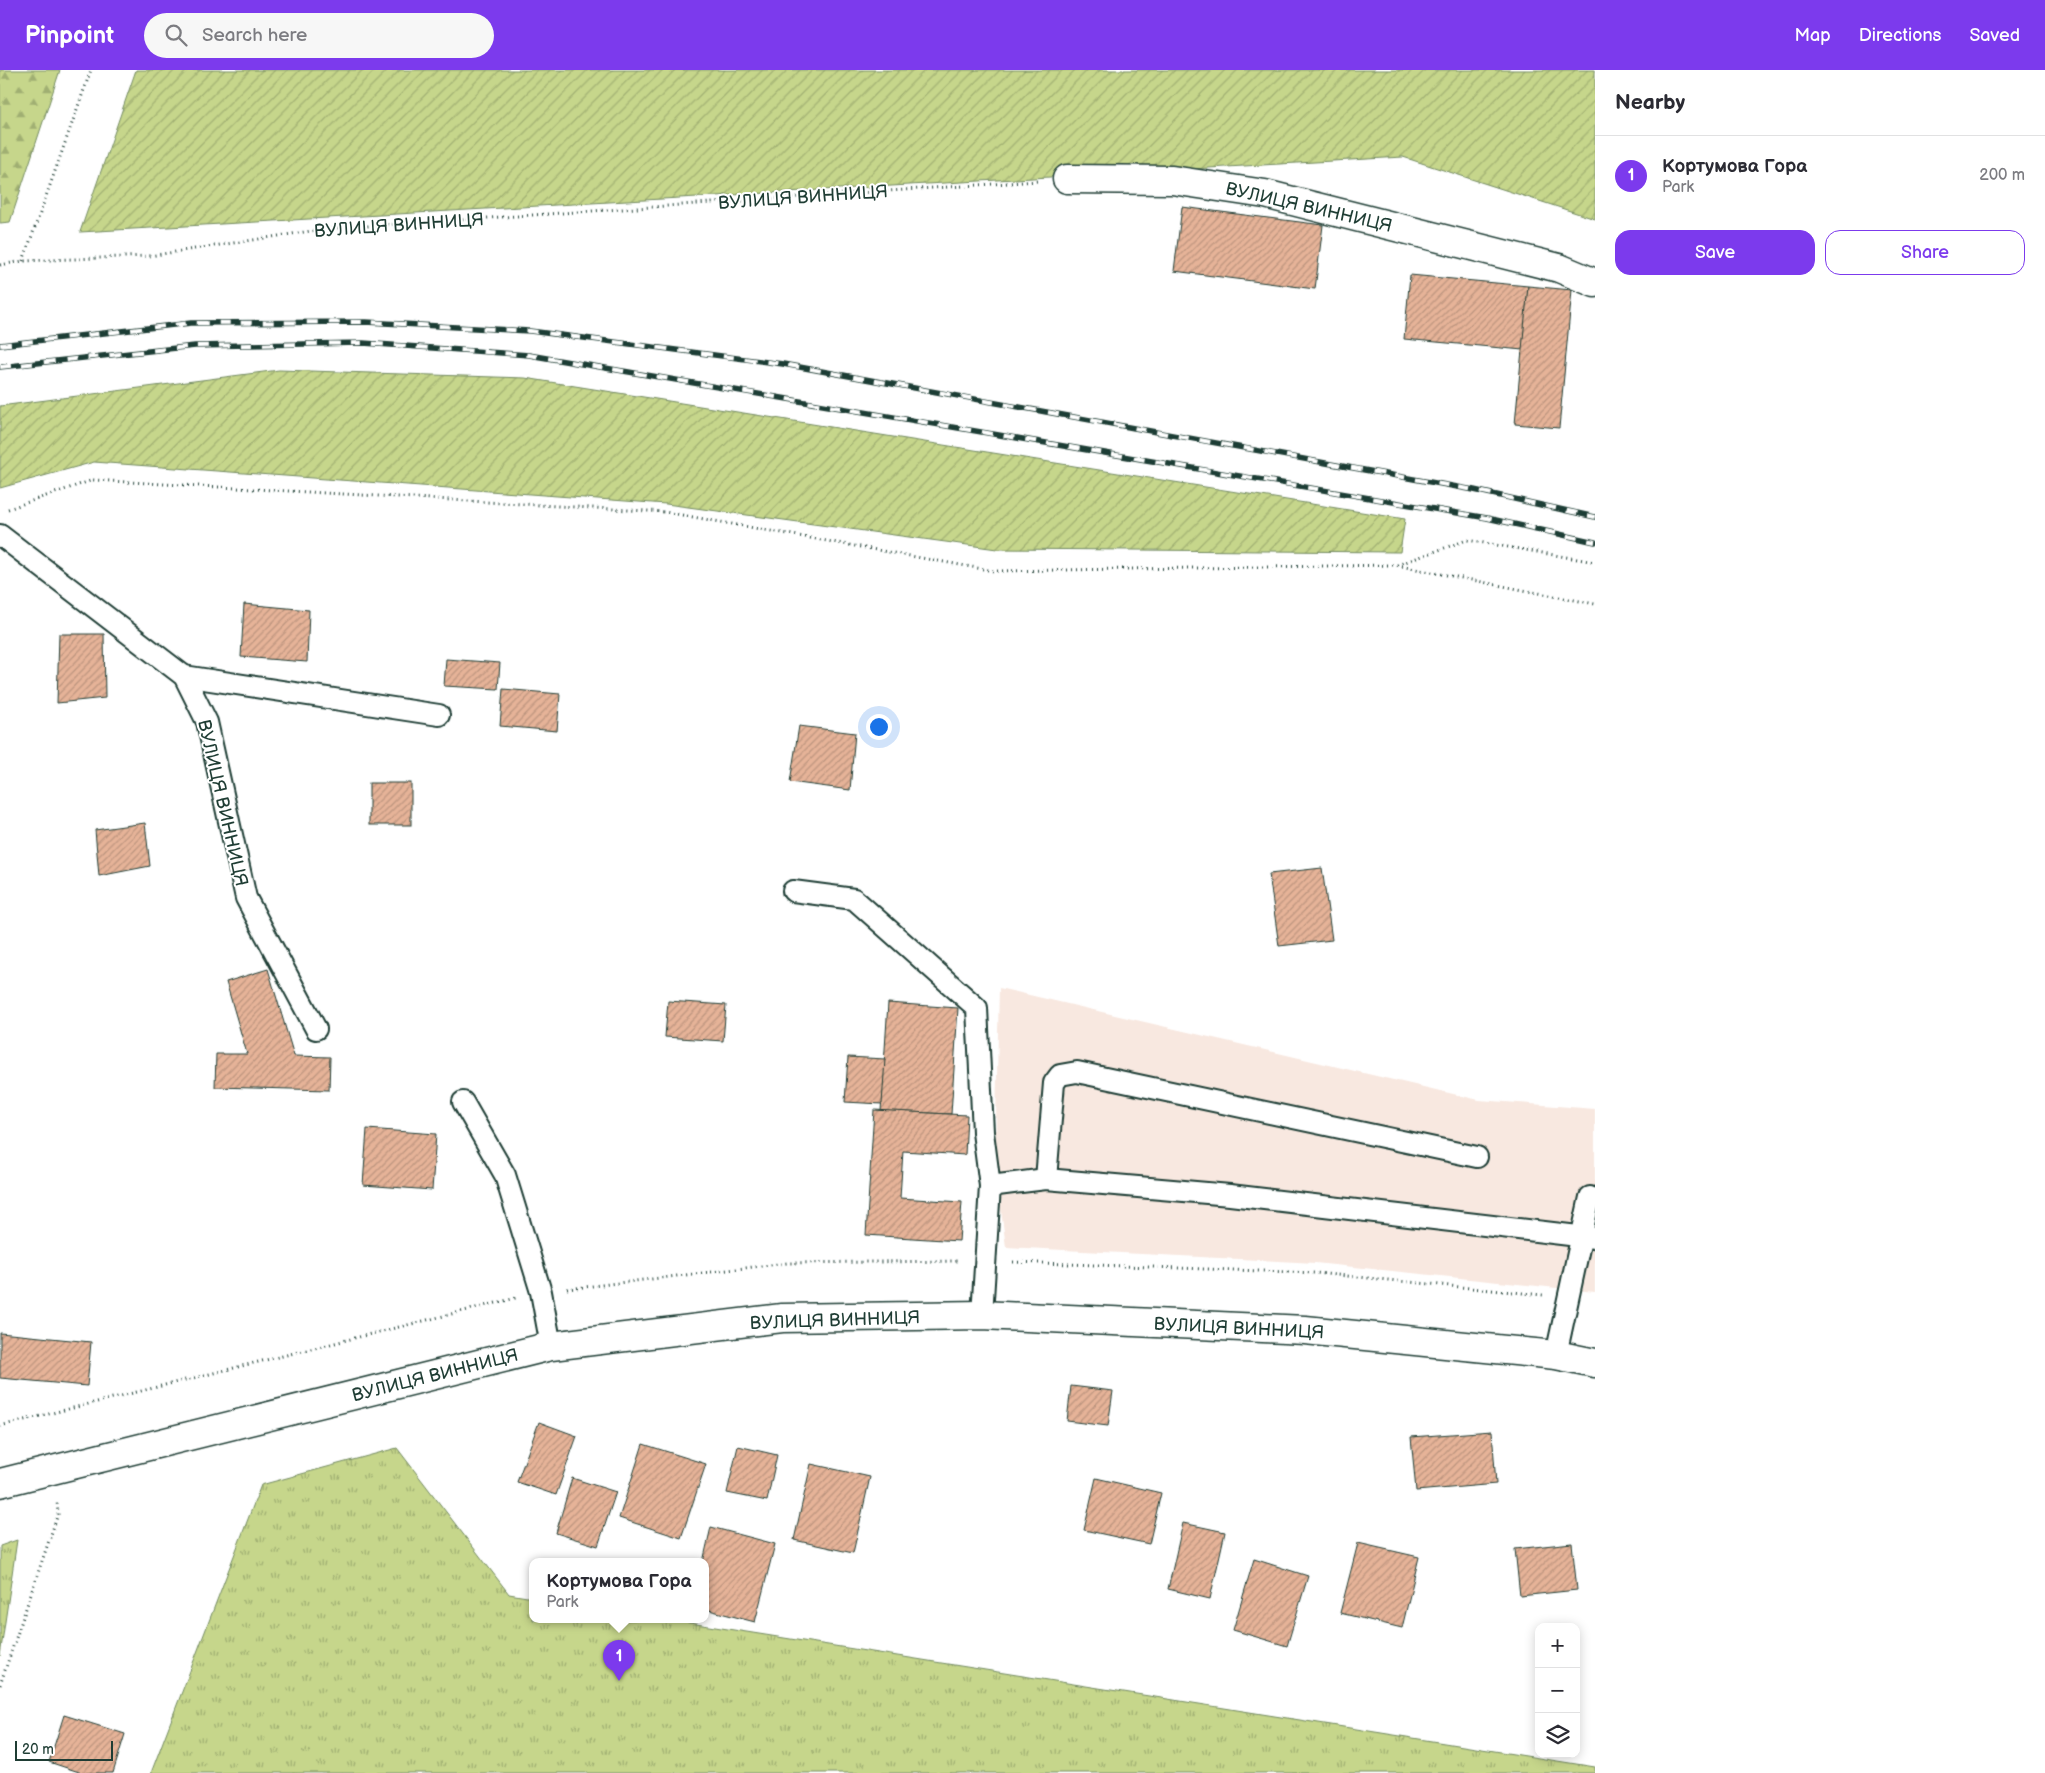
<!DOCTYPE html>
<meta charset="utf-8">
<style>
:root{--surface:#fff;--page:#f7f7f7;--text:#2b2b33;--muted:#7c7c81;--line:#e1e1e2;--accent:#7c3aed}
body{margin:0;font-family:"Balsamiq Sans",sans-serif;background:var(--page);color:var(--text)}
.controls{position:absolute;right:15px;bottom:15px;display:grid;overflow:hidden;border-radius:10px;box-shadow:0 2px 12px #0003}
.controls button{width:45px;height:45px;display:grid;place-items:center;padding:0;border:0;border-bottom:1px solid var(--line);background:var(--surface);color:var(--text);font:25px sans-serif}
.scale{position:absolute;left:15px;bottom:12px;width:98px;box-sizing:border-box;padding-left:5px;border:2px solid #1f3d34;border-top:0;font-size:14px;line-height:18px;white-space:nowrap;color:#1f3d34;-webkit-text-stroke:4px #fff;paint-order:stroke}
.you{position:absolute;left:878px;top:656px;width:18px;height:18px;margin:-12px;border:4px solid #fff;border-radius:50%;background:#1a73e8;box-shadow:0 0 0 8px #1a73e833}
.badge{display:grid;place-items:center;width:32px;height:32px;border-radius:50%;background:var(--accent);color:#fff;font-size:16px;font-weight:700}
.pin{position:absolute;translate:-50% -41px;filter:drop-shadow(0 1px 2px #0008)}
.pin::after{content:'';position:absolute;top:26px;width:18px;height:15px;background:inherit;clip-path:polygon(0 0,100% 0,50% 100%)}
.popup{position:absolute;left:529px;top:1488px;width:180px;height:65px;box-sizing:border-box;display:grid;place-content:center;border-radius:10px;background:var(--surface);filter:drop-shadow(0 1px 4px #0005);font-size:16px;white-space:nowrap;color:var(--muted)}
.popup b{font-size:19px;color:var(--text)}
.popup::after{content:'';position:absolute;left:50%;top:100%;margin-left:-10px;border:10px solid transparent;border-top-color:var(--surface)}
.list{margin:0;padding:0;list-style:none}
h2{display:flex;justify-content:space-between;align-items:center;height:65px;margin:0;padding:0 20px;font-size:21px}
h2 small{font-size:16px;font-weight:400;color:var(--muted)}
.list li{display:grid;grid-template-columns:32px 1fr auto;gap:15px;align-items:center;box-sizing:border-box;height:80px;padding:0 20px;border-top:1px solid var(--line)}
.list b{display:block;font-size:19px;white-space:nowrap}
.list p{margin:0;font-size:16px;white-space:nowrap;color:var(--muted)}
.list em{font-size:16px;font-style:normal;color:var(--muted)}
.actions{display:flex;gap:10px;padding:15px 20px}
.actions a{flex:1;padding:11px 0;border:1px solid var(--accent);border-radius:15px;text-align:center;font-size:18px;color:var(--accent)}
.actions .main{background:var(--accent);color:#fff}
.icon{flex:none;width:28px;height:28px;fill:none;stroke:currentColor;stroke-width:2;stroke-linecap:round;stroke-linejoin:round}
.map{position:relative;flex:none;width:1595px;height:1703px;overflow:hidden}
header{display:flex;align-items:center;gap:30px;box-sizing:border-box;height:70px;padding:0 25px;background:var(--accent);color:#fff}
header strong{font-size:24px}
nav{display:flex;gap:28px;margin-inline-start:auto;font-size:18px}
.search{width:350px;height:45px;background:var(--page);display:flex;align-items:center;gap:12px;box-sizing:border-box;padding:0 18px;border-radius:28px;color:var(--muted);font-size:19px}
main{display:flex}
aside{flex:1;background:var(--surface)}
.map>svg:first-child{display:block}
.built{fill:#f8e8e0}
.forest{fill:url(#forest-firs);stroke:#728a60}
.park{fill:url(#park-tufts);stroke:#728a60}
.garden{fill:url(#garden-furrows);stroke:#728a60}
.building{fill:url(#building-hatch);stroke:#1f3d34}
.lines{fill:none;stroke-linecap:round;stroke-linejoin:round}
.lane-casing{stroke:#1f3d34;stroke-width:24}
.street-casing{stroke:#1f3d34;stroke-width:31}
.secondary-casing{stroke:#1f3d34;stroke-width:31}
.path{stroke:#1f3d34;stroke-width:3;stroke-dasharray:1 4;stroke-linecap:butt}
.lane{stroke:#fff;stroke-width:20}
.street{stroke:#fff;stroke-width:28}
.secondary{stroke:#fff;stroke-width:28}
.rail-casing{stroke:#1f3d34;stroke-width:5.5}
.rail{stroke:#fff;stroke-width:4;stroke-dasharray:11;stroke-linecap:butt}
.labels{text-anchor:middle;stroke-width:4;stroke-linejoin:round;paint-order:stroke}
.street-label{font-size:18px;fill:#1f3d34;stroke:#fff}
</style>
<header>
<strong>Pinpoint</strong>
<div class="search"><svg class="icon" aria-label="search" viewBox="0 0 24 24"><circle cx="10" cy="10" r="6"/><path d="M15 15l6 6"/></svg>Search here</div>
<nav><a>Map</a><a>Directions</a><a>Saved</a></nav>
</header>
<main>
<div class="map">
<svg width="1595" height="1703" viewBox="0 0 1595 1703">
<defs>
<pattern id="forest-firs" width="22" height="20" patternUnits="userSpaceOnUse" patternTransform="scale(1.25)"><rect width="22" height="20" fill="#c6d68b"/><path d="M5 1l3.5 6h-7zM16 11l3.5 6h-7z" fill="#a0af72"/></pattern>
<pattern id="park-tufts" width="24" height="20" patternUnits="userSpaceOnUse" patternTransform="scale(1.25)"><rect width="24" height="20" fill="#c6d68b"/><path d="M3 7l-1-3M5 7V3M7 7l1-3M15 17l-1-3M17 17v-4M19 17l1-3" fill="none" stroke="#a0af72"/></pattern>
<pattern id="garden-furrows" width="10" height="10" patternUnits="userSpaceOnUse" patternTransform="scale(1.25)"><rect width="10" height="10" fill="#c6d68b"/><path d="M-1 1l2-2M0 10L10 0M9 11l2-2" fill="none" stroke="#a0af72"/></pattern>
<pattern id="building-hatch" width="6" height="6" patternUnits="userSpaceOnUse" patternTransform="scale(1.25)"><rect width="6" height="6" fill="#e6b398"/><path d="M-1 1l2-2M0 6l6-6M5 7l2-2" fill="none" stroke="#ba937d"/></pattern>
</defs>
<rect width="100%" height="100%" fill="#fff"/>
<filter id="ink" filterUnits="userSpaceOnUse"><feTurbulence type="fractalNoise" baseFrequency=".02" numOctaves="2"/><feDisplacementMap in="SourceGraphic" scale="10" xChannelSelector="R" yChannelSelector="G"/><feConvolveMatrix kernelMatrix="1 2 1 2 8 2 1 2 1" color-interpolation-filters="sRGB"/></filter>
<g filter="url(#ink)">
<path class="built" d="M999,918L1479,1030L1595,1039V1222L1315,1193L1006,1177L995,1095Z"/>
<path class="forest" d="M0,0H60L10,152L0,153Z"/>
<g class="park">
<path d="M397,1378L509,1524L533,1528V1550H671L1595,1697V1703H151L261,1415Z"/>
<path d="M17,1470L0,1586V1476Z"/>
</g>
<g class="garden">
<path d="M136,0H1595V149L1403,87L80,162Z"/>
<path d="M279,300L525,308L1405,449L1400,482L997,479L666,434L94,392L0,418V336Z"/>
</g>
<g class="building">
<path d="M1182,137L1323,155L1315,219L1174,201Z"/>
<path d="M1410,205L1528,216L1523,280L1404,269Z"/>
<path d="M1528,216L1572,220L1559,358L1515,354Z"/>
<path d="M244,534L309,540L307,592L241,587Z"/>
<path d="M59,564H104L105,628L57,633Z"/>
<path d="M446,589L500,593L498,619L444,616Z"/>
<path d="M503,619L560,624L557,661L500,656Z"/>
<path d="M799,656L855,663L850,720L790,712Z"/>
<rect x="369" y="713" width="42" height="42"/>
<path d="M145,753L150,796L99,806L95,760Z"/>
<path d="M1322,798L1332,870L1279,876L1269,804Z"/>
<path d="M268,899L294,986L330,987L329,1020L215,1017L216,984H247L226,912Z"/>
<path d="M668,931L726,935L723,971L665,967Z"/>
<path d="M888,933L958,938L951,1044L881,1041Z"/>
<path d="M848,987L885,989L882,1034L845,1032Z"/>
<path d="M874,1040L967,1045L965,1085L903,1081L900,1128L962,1132L959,1171L866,1165Z"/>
<path d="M367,1059L436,1064L432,1120L363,1115Z"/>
<path d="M0,1263L91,1272L87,1316L0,1308Z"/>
<path d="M1071,1316L1113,1321L1108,1356L1067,1351Z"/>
<path d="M539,1352L577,1366L556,1425L517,1412Z"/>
<path d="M1492,1361L1496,1414L1416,1421L1411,1367Z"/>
<path d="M643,1374L706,1394L681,1468L619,1448Z"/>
<path d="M738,1376L777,1385L767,1431L727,1423Z"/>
<path d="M811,1394L870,1407L853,1483L794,1470Z"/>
<path d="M572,1408L616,1422L598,1476L556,1463Z"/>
<path d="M1096,1408L1161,1423L1149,1474L1084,1460Z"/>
<path d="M1183,1453L1225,1462L1210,1529L1168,1519Z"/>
<path d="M711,1457L775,1474L755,1552L705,1539V1492H703Z"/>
<path d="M1358,1473L1419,1487L1402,1558L1340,1543Z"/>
<path d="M1572,1473L1577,1520L1520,1526L1515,1479Z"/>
<path d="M1254,1489L1308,1506L1287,1576L1233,1560Z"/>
<path d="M64,1645L125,1664L113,1703H82L49,1692Z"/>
</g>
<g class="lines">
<defs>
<g id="lane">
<path d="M0,465L184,606L207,652L246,828L316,959"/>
<path d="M184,606L439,645"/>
<path d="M793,821L854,829L977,938L983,1062L990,1116L982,1245"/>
<path d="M463,1032L505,1105L541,1222L551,1276"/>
<path d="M1046,1109L1054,1013L1060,1005L1077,1002L1477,1087"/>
<path d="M990,1116L1046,1109L1230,1125L1595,1168"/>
<path d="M1556,1285L1590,1127"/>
</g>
<path id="street" d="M1067,109L1172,110L1265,124L1559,198L1595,213"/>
<path id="secondary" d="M0,1413L551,1276L782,1248L982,1245L1305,1260L1556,1285L1595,1293"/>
</defs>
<use href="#lane" class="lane-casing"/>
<use href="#street" class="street-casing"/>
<use href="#secondary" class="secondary-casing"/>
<g class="path">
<path d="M23,191L91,0"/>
<path d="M0,195L23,191L149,186L324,159L1038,111"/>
<path d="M8,439L93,410L665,442L994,501L1395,495L1595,534"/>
<path d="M1397,495L1467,470L1595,492"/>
<path d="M1013,1192L1316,1203L1543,1225"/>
<path d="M567,1219L787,1193L959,1191"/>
<path d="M0,1356L516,1228"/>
<path d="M0,1615L58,1444L57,1430"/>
</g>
<use href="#lane" class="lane"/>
<use href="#street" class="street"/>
<use href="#secondary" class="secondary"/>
<defs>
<g id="rail">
<path d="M0,275L191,253L366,252L530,261L783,294L1474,420L1595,447"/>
<path d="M0,297L195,276L363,273L529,285L1487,448L1595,472"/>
</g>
</defs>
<use href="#rail" class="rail-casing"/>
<use href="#rail" class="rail"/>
</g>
</g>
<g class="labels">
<g class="street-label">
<text transform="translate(803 127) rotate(-4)" y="6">ВУЛИЦЯ ВИННИЦЯ</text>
<text transform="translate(1309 137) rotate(13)" y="6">ВУЛИЦЯ ВИННИЦЯ</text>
<text transform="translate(399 155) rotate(-4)" y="6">ВУЛИЦЯ ВИННИЦЯ</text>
<text transform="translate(223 733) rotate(77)" y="6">ВУЛИЦЯ ВИННИЦЯ</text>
<text transform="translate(835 1250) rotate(-2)" y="6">ВУЛИЦЯ ВИННИЦЯ</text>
<text transform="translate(1239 1258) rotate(3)" y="6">ВУЛИЦЯ ВИННИЦЯ</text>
<text transform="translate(435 1305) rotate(-14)" y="6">ВУЛИЦЯ ВИННИЦЯ</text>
</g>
</g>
</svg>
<div class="controls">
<button>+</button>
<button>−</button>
<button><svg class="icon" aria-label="layers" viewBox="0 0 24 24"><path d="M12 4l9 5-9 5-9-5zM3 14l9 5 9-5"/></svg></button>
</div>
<div class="scale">20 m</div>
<div class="you"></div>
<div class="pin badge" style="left:619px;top:1611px">1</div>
<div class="popup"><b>Кортумова Гора</b>Park</div>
</div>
<aside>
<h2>Nearby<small></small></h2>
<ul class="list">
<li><span class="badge">1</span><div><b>Кортумова Гора</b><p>Park</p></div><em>200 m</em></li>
</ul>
<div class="actions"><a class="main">Save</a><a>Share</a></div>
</aside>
</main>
